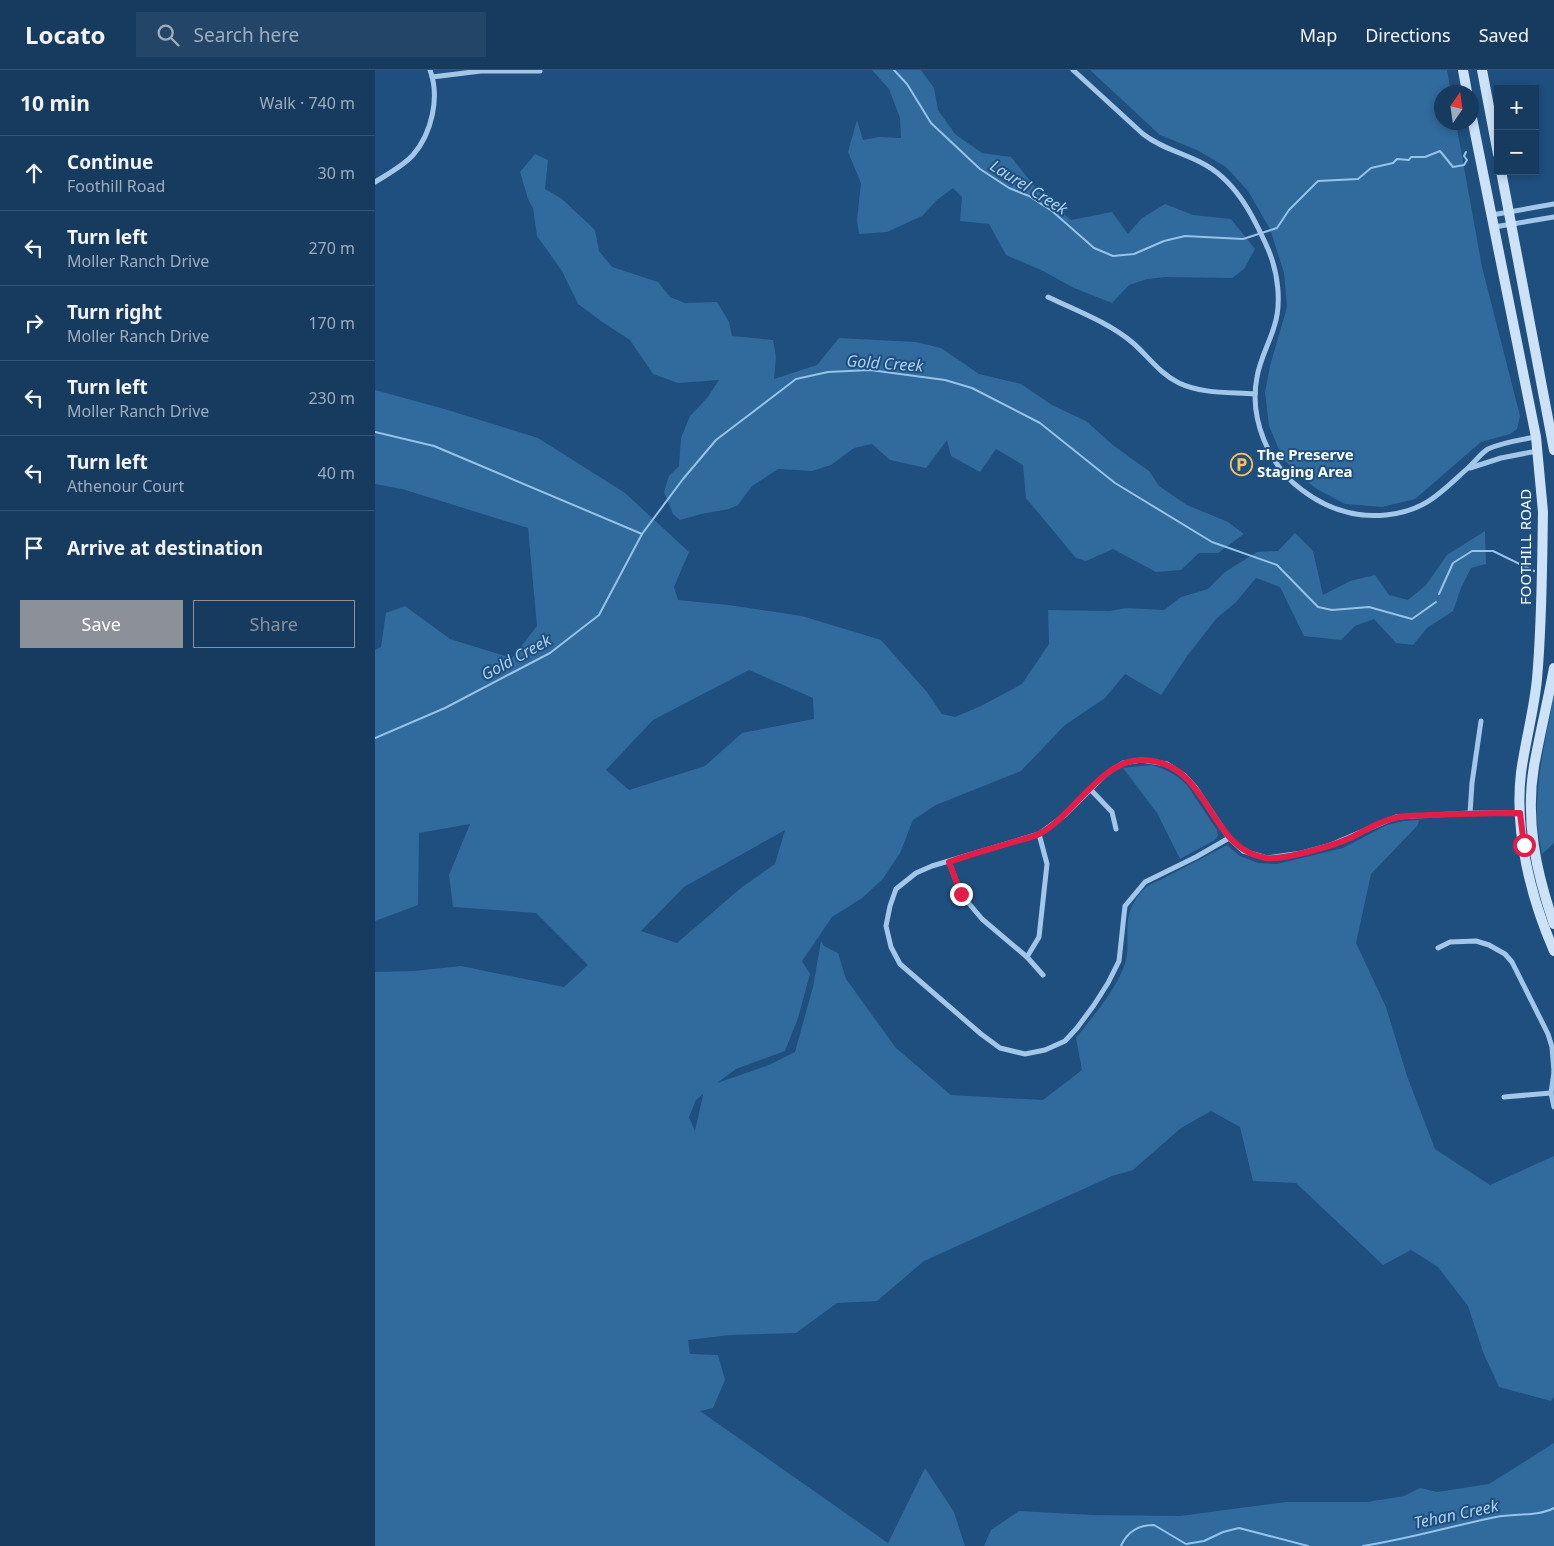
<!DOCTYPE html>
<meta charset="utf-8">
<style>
:root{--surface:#163b5f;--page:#234668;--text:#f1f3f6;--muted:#9eadbd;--line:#355574;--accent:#8c9099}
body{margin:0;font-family:"Noto Sans",sans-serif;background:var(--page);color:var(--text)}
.controls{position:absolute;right:15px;top:15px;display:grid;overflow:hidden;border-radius:0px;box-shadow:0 2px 8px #0003}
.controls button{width:45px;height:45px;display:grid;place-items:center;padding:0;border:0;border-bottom:1px solid var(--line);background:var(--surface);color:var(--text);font:25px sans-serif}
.compass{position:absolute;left:1059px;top:15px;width:45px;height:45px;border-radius:50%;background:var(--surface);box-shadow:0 2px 8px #0003;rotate:13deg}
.stop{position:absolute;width:15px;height:15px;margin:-11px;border:4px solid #e11d48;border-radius:50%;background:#fff}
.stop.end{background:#e11d48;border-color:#fff;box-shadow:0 1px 5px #0008}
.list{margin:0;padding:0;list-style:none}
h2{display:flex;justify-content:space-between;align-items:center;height:65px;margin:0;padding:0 20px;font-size:21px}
h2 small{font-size:16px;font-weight:400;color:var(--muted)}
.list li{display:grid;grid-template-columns:32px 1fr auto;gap:15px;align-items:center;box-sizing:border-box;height:75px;padding:0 20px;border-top:1px solid var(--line)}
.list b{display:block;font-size:19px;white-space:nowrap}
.list p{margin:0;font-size:16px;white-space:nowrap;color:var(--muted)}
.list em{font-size:16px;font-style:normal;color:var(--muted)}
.actions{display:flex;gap:10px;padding:15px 20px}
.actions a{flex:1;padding:11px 0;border:1px solid var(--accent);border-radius:0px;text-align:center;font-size:18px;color:var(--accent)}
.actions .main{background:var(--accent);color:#fff}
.icon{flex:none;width:28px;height:28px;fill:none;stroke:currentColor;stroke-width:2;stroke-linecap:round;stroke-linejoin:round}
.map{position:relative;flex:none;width:1179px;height:1476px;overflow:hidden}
header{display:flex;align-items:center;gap:30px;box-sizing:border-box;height:70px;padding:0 25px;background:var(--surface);border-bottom:1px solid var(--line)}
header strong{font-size:24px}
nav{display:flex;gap:28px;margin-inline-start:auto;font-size:18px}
.search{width:350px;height:45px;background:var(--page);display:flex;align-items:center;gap:12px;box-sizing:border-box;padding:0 18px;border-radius:0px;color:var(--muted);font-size:19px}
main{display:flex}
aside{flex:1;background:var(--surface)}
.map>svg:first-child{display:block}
.green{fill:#316a9d;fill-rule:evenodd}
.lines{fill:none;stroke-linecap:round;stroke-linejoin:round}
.stream{stroke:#95c3ea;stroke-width:2}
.minor{stroke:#a2c7e8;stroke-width:5}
.secondary{stroke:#cde2f6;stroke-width:10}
.route{stroke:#e11d48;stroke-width:6}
.labels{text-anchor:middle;stroke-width:4;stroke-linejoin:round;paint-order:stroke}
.poi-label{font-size:15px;font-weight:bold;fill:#fff;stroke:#1e4f7f;text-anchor:start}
.street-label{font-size:15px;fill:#fff;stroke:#1e4f7f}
.water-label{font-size:16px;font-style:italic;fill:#add0f0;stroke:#1e4f7f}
</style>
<header>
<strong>Locato</strong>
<div class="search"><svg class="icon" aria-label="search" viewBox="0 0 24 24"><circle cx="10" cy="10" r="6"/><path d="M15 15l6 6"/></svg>Search here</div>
<nav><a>Map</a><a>Directions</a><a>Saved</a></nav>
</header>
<main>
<aside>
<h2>10 min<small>Walk · 740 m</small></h2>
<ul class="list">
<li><svg class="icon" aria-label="ahead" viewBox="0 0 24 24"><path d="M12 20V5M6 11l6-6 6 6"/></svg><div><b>Continue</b><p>Foothill Road</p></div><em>30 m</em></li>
<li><svg class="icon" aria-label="left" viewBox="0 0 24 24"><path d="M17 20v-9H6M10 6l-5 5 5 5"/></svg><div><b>Turn left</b><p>Moller Ranch Drive</p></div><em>270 m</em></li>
<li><svg class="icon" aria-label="right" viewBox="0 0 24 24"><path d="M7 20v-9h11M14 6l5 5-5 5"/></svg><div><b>Turn right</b><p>Moller Ranch Drive</p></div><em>170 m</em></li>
<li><svg class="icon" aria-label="left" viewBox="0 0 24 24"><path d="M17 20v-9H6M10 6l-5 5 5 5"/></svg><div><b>Turn left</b><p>Moller Ranch Drive</p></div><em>230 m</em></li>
<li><svg class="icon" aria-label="left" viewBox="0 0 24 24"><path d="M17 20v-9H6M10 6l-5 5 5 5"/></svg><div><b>Turn left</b><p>Athenour Court</p></div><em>40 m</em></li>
<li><svg class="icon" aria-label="arrive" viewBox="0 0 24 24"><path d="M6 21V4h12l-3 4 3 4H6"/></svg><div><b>Arrive at destination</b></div></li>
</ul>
<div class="actions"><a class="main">Save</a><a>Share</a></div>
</aside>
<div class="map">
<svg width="1179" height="1476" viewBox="0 0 1179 1476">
<rect width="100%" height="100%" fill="#1e4f7f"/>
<g class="green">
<path d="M497,0H546L559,18L563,40L580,64L607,83L636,87L665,123L696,150L737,142L753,164L767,148L790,134L818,145L856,149L880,179L869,199L857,208L791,207L772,209L754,215L737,233L699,218L668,201L631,185L614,154L585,151L587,127L578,118L562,130L547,146L512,162L484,164L482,150L486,113L473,82L482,50L488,70L504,67L526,68L525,48L514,19Z"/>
<path d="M715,0H1072L1076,22H1066V52L1081,53L1107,197L1145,346L1142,359L1135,364L1106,372L1040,429L1007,437L970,434L940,418L908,389L894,356L890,322L895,296L912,237L909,203L895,159L873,121L851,97L822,80L785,65Z"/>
<path d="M160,84L173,90L170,119L187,129L220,160L224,181L237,197L283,212L295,227L310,233L342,232L354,252L357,266L398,270L401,287L399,309L442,295L464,268L541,272L566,278L604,304L646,314L677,335L711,351L739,376L774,401L784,416L812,435L853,452L869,464L843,483H824L806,500L781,502L738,479L711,491L701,488L651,428L648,395L621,379L605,402L576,386L572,370L551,398L515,390L497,374L479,378L456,395L437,401L403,399L377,416L363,435L354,439L326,444L305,450L298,444L289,422L294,406L304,396L306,368L315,346L332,328L344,310L303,313L278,304L255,270L226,251L203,234L187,201L162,166L158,138L153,129L145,102Z"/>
<path d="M0,320L66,338L163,368L250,423L314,482L299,517L303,530L353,535L427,546L506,570L551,621L567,644L580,647L606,636L647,614L674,574L673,540L735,541L751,538L789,540L806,527L833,519L850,502L882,482L903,481L920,463L938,481L948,525L975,511L1000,505L1014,525L1033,530L1051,515L1072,485L1110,461L1111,494L1096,498L1086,518L1078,541L1052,558L1038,575L1021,573L999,549L980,556L966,570L929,566L905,517L881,508L861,532L841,549L812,586L786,625L750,604L730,628L690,655L646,701L561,735L538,750L525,783L507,810L487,828L457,847L427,891L435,904L423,948L410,981L361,999L342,1013L394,995L420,982L438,917L446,871L449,876L463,883L471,909L521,978L576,1025L668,1030L707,1000L701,968C717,947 737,925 748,899C760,871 741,849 768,820C773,814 784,811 791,807C811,797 831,786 852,775L865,786L883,793L902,794L968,778L1012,755L1029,751L1044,750L1043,755L996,804L981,873L1011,937L1032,1006L1060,1079L1115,1115L1179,1086V1327L1176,1331L1124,1317L1108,1282L1093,1236L1063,1197L1036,1180L1008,1195L921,1113L878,1111L865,1057L836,1041L806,1058L758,1100L737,1106L549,1191L502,1231L462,1233L421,1263L355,1265L313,1270L315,1284L343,1285L350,1310L338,1338L325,1341L513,1473L550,1398L579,1442L590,1476H0V902L39,901L86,896L189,917L213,895L161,843L78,837L74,805L95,754L44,763L43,835L0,851V580L6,577L11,543L30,536L75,569L137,588L162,556L153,458L27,419L0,414ZM374,600L438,628L439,649L367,663L330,696L254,720L231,700L278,650ZM410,760L400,794L367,817L302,873L266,861L309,817ZM328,1024V1025L320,1061L314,1047L321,1030Z"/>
<path d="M1179,624V773L1167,784C1165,772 1162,759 1162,746C1161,705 1172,664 1179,624Z"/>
<path d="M776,695C791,699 801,704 812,715L842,760L843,766L840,770L805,789L782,743L748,698Z"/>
<path d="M1179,1373V1476H609L616,1460L644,1441L717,1445L805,1446L911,1432H992L1029,1426L1045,1418L1062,1422L1114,1414Z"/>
</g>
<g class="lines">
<g class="stream">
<path d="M519,0L532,14L556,53L605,99L634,118L654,126L677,141L719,178L738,186L759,184L789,171L810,166L868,169L902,158L914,140L943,111L983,109L996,98L1018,93L1022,89L1034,90L1036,87H1050L1065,81L1078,97L1089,95L1092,90L1089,86L1091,82"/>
<path d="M0,362L59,376L267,464"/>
<path d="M1064,524L1078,493L1097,481H1118L1159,501"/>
<path d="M0,668L70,638L175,583L224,545L267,464L308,409L341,370L421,309L453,302L495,300L570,310L597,318L665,353L740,413L837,472L902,495L943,537L957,540L994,537L1037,549L1061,532"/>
<path d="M746,1476C752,1462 764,1455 779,1455L811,1474L829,1471L848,1462L864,1458L933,1476"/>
<path d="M988,1476C1033,1469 1077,1456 1121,1447C1140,1443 1162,1447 1179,1438"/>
</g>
<g class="minor">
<path d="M698,0L768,64C786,78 805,82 825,92C860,109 878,145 893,179C903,202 907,234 899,257C894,274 885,289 882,307C874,348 893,395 927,420C952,439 980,448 1011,445C1051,441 1066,422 1094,397C1100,392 1106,383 1113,379C1124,374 1149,369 1161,367"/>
<path d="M57,7L106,1H165"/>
<path d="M0,112C13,104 28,96 38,85C57,63 65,27 55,0"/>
<path d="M1117,145L1179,134"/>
<path d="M1119,157L1179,147"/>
<path d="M673,227C702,241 733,252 758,273C773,286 785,304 804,313C827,324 855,322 880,324"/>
<path d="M1095,398L1126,388L1162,381"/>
<path d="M715,719L737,742L741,759"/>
<path d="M1095,743L1097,713L1106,651"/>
<path d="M854,768L821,787L770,812L750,836L744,891L733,913L719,935L702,958L690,971L670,980L650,984L625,978L606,964L525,894L516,877L511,856L515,836L521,819L541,803L557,796L664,764L690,745L731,704L748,693L766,690L792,694L809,705L820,717L854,768L868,781L892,788L927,783L953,776L1021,747L1095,743H1146"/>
<path d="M574,792L586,824L607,849L652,887L668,905"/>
<path d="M1063,878L1075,872L1101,871L1114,875L1130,884L1137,892L1173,964L1177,977L1179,1002"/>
<path d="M652,887L664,867L672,794L664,764"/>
<path d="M1179,1002L1176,1023L1179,1037"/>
<path d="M1129,1027L1176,1023"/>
</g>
<g class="secondary">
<path d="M1088,0L1092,22"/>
<path d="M1107,0L1123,84"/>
<path d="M1096,43L1161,367L1168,442C1167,498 1167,554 1162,609C1159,641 1150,672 1146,703C1139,761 1156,829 1179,881"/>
<path d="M1126,101L1179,380"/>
<path d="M1179,598C1173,630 1165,663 1159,696C1150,750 1161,802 1179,854"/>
</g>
</g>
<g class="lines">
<path class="route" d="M586,824L574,792C594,785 615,779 635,773C644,770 656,768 664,764C699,746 726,690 766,690C836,690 831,779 891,788C909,790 958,776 975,768C990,761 1004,751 1020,748C1031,745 1043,746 1054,745C1085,744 1115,743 1145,743L1149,775"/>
</g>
<defs>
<symbol id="parking-ring" viewBox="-11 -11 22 22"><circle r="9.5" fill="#1e4f7f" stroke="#f7c161" stroke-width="1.5"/><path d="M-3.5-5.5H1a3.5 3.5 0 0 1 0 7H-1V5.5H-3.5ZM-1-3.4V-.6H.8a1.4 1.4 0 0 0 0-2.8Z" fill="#f7c161"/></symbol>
</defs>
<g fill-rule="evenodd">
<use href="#parking-ring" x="854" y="382" width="25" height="25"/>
</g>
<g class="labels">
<g class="poi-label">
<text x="882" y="390">The Preserve<tspan x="882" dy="17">Staging Area</tspan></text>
</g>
<g class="street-label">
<text transform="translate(1151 477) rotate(-90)" y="5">FOOTHILL ROAD</text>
</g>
<g class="water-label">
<text transform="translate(654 117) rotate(32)" y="6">Laurel Creek</text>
<text transform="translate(510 293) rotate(4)" y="6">Gold Creek</text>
<text transform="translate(141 587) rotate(-29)" y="6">Gold Creek</text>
<text transform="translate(1081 1444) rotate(-12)" y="6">Tehan Creek</text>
</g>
</g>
</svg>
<div class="controls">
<button>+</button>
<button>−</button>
</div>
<svg class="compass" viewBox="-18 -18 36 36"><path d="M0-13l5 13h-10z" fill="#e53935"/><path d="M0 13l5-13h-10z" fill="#9eadbd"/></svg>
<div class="stop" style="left:1149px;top:775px"></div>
<div class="stop end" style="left:586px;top:824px"></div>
</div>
</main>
